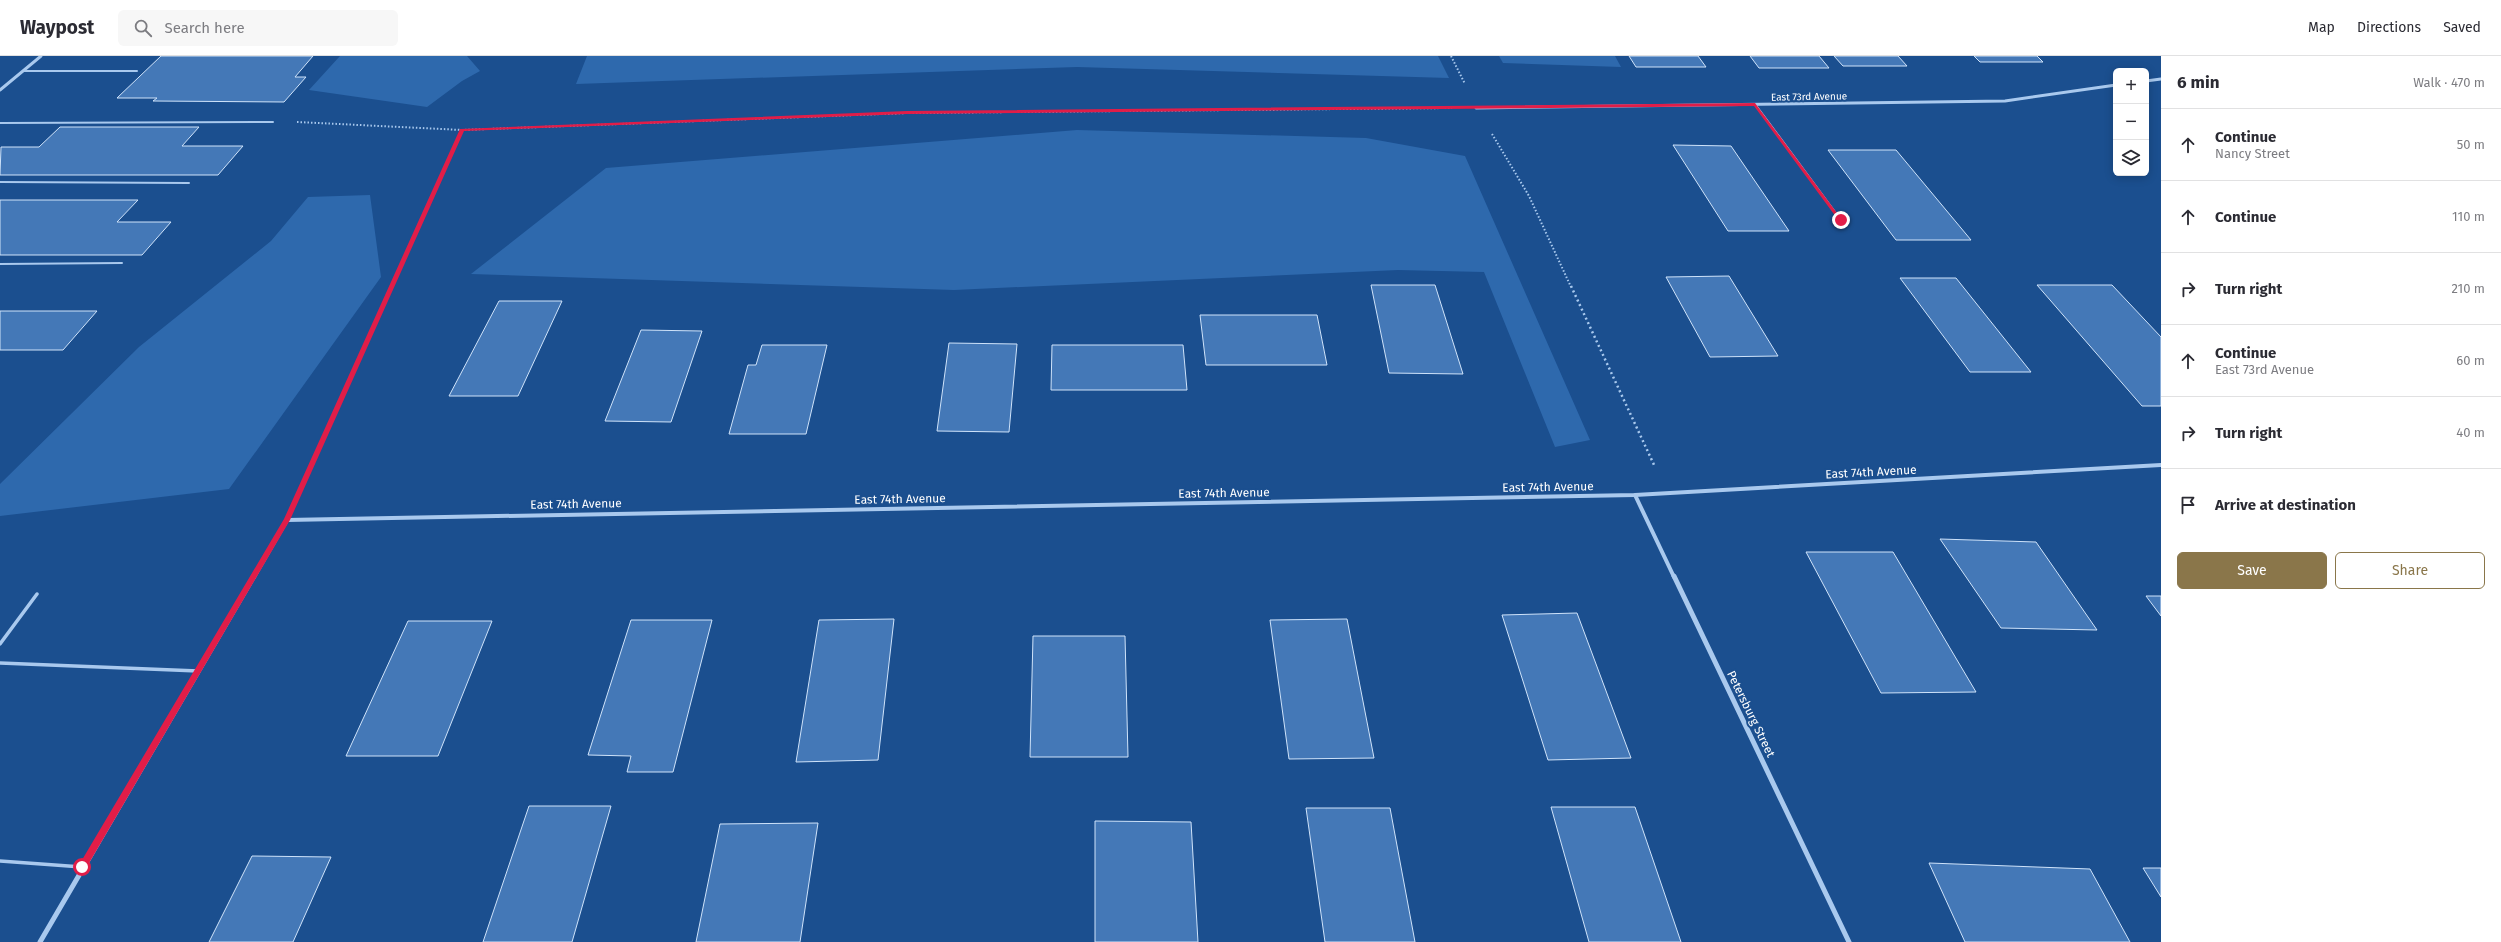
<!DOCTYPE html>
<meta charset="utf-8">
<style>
:root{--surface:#fff;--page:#f7f7f7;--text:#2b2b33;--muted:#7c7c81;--line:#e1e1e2;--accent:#8a764a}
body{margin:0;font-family:"Fira Sans",sans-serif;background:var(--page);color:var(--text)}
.controls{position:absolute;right:12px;top:12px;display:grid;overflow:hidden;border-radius:6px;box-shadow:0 2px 10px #0003}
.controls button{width:36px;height:36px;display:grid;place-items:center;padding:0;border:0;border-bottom:1px solid var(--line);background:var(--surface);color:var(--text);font:20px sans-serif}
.stop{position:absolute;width:12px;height:12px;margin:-9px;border:3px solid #e11d48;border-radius:50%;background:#fff}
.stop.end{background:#e11d48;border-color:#fff;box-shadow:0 1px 4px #0008}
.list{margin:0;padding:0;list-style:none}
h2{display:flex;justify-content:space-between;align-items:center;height:52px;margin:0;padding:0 16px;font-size:17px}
h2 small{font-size:13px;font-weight:400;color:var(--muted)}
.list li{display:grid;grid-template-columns:26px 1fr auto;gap:12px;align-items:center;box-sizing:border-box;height:72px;padding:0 16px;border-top:1px solid var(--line)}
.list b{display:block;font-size:15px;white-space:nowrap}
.list p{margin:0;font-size:13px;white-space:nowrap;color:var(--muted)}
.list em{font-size:13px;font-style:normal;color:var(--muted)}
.actions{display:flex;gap:8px;padding:12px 16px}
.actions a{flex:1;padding:9px 0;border:1px solid var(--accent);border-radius:6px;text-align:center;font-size:14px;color:var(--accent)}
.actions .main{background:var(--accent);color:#fff}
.icon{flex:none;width:22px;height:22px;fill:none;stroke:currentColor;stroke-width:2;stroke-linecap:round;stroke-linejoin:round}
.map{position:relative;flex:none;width:2161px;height:886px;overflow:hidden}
header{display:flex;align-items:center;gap:24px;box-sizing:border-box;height:56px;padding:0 20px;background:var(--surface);border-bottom:1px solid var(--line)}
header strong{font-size:19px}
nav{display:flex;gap:22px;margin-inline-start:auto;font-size:14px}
.search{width:280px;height:36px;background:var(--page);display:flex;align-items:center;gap:10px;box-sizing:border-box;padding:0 14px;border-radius:6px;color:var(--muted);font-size:15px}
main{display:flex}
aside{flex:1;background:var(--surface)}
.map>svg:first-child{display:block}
.green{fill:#2e69ad}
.building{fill:#4478b7;stroke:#cfe3fa}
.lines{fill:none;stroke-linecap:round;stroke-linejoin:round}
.path-far1{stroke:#a9c9ee;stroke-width:2;stroke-dasharray:1.5 2;stroke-linecap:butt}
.path{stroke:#a9c9ee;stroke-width:2.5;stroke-dasharray:2 3;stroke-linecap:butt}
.lane-far1{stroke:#a9c9ee;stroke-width:2}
.lane{stroke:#a9c9ee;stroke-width:3.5}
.street-far2{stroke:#a9c9ee;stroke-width:3}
.street-far1{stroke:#a9c9ee;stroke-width:4}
.street{stroke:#a9c9ee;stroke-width:5}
.route{fill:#e11d48}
.labels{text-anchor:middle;stroke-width:4;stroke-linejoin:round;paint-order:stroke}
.far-street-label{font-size:10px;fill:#fff;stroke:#1b4f8f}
.street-label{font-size:12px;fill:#fff;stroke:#1b4f8f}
</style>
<header>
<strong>Waypost</strong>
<div class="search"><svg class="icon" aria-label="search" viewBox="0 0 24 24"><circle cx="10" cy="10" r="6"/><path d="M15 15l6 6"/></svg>Search here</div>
<nav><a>Map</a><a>Directions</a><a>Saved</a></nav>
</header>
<main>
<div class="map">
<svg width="2161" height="886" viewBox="0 0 2161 886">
<rect width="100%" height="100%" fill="#1b4f8f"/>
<g class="green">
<path d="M340,0H467L480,15L462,25L427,51L309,34Z"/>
<path d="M587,0H1438L1449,22L1077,11L576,28Z"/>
<path d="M1499,0H1615L1621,11L1503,7Z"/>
<path d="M1077,74L1366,82L1465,100L1590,384L1555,391L1484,216L1398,214L954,234L471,218L606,112Z"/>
<path d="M370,139L381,221L229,433L0,460V428L139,291L271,185L308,141Z"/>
</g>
<g class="building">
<path d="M161,0H313L295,21H306L284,46L153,45L157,42H117Z"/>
<path d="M1629,0H1698L1706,11H1636Z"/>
<path d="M1750,0H1819L1829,12H1759Z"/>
<path d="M1834,0H1898L1907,10H1843Z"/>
<path d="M1974,0H2037L2043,6H1980Z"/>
<path d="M60,71H199L182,90H243L218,119H0L1,91H39Z"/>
<path d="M1673,89L1731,90L1789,175H1728Z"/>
<path d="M1828,94H1896L1971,184H1896Z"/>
<path d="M0,144H138L117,166H171L142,199H0Z"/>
<path d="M1729,220L1778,300L1710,301L1666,221Z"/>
<path d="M1900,222H1956L2031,316H1970Z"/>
<path d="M1371,229H1435L1463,318L1389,317Z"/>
<path d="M2037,229H2112L2161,281V350H2142Z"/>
<path d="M499,245H562L518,340H449Z"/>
<path d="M0,255H97L63,294H0Z"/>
<path d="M1200,259H1317L1327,309H1206Z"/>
<path d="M641,274L702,275L671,366L605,365Z"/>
<path d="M949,287L1017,288L1009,376L937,375Z"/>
<path d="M762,289H827L806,378H729L748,309H756Z"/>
<path d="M1052,289H1183L1187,334H1051Z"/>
<path d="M1940,483L2036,486L2097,574L2001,572Z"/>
<path d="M1806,496H1893L1976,636L1881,637Z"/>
<path d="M2146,540H2161V560Z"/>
<path d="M1577,557L1631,702L1548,704L1502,559Z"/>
<path d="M894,563L878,704L796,706L819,564Z"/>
<path d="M1347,563L1374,702L1289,703L1270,564Z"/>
<path d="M631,564H712L673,716H627L631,700L588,699Z"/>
<path d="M408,565H492L438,700H346Z"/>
<path d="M1033,580H1125L1128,701H1030Z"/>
<path d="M529,750H611L572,886H483Z"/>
<path d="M1551,751H1635L1681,886H1589Z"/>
<path d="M1306,752H1390L1415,886H1325Z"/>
<path d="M1095,765L1191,766L1198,886H1095Z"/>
<path d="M818,767L800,886H696L720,768Z"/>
<path d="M252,800L331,801L293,886H209Z"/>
<path d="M1929,807L2090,813L2130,886H1965Z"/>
<path d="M2143,812H2161V841Z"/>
</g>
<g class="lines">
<g class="path-far1">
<path d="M1451,0L1465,28"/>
<path d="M297,66L462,74L907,57L1452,52"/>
<path d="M1492,78L1529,140L1571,231"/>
<path d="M392,231L462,74"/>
</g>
<g class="path">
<path d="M1571,230L1655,411"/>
<path d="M299,438L392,230"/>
</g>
<g class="lane-far1">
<path d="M23,15H137"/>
<path d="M1755,48L1841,164"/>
<path d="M0,67L273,66"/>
<path d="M0,126L189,127"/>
<path d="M0,208L122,207"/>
</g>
<g class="lane">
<path d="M0,588L37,538"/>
<path d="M0,607L198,615"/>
<path d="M0,805L82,811"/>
</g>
<g class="street-far2">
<path d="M2146,25L2161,23"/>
<path d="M0,34L41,0"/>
<path d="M1476,52L2005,45L2116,29"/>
</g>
<g class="street-far1">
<path d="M1635,439L1674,521"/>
<path d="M254,521L287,464L1635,439L2161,409"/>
</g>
<g class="street">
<path d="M1674,520L1849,886"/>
<path d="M40,886L254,520"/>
</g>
</g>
<path class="route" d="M1755,47L1843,165H1839L1754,50L907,58L464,75L290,464L85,814H79V809L284,463L460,73L907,55Z"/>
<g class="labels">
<g class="far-street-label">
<text transform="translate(1809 40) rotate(-1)" y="4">East 73rd Avenue</text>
</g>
<g class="street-label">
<text transform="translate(1871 416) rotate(-3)" y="4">East 74th Avenue</text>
<text transform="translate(1548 431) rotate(-1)" y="4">East 74th Avenue</text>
<text transform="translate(1224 437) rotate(-1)" y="4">East 74th Avenue</text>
<text transform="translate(900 443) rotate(-1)" y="4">East 74th Avenue</text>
<text transform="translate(576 448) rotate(-1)" y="4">East 74th Avenue</text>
<text transform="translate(1751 658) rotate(64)" y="4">Petersburg Street</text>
</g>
</g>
</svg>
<div class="controls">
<button>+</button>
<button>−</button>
<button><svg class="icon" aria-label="layers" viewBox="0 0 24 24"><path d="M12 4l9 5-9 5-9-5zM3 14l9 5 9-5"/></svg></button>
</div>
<div class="stop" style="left:82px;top:811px"></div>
<div class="stop end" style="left:1841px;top:164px"></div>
</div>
<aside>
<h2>6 min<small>Walk · 470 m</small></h2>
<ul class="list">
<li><svg class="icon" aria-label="ahead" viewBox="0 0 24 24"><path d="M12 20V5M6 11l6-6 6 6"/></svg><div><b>Continue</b><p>Nancy Street</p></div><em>50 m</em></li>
<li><svg class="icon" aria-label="ahead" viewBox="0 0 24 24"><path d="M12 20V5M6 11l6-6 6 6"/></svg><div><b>Continue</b></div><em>110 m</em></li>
<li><svg class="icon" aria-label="right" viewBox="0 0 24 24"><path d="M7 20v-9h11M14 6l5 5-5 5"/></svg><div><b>Turn right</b></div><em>210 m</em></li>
<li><svg class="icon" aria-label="ahead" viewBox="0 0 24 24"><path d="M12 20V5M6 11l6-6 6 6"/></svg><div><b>Continue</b><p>East 73rd Avenue</p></div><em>60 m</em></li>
<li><svg class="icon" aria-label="right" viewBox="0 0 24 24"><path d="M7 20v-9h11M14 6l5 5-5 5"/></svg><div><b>Turn right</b></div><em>40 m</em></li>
<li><svg class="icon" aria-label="arrive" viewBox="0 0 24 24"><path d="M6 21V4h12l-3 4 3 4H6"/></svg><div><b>Arrive at destination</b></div></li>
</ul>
<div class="actions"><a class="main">Save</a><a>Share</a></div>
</aside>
</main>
